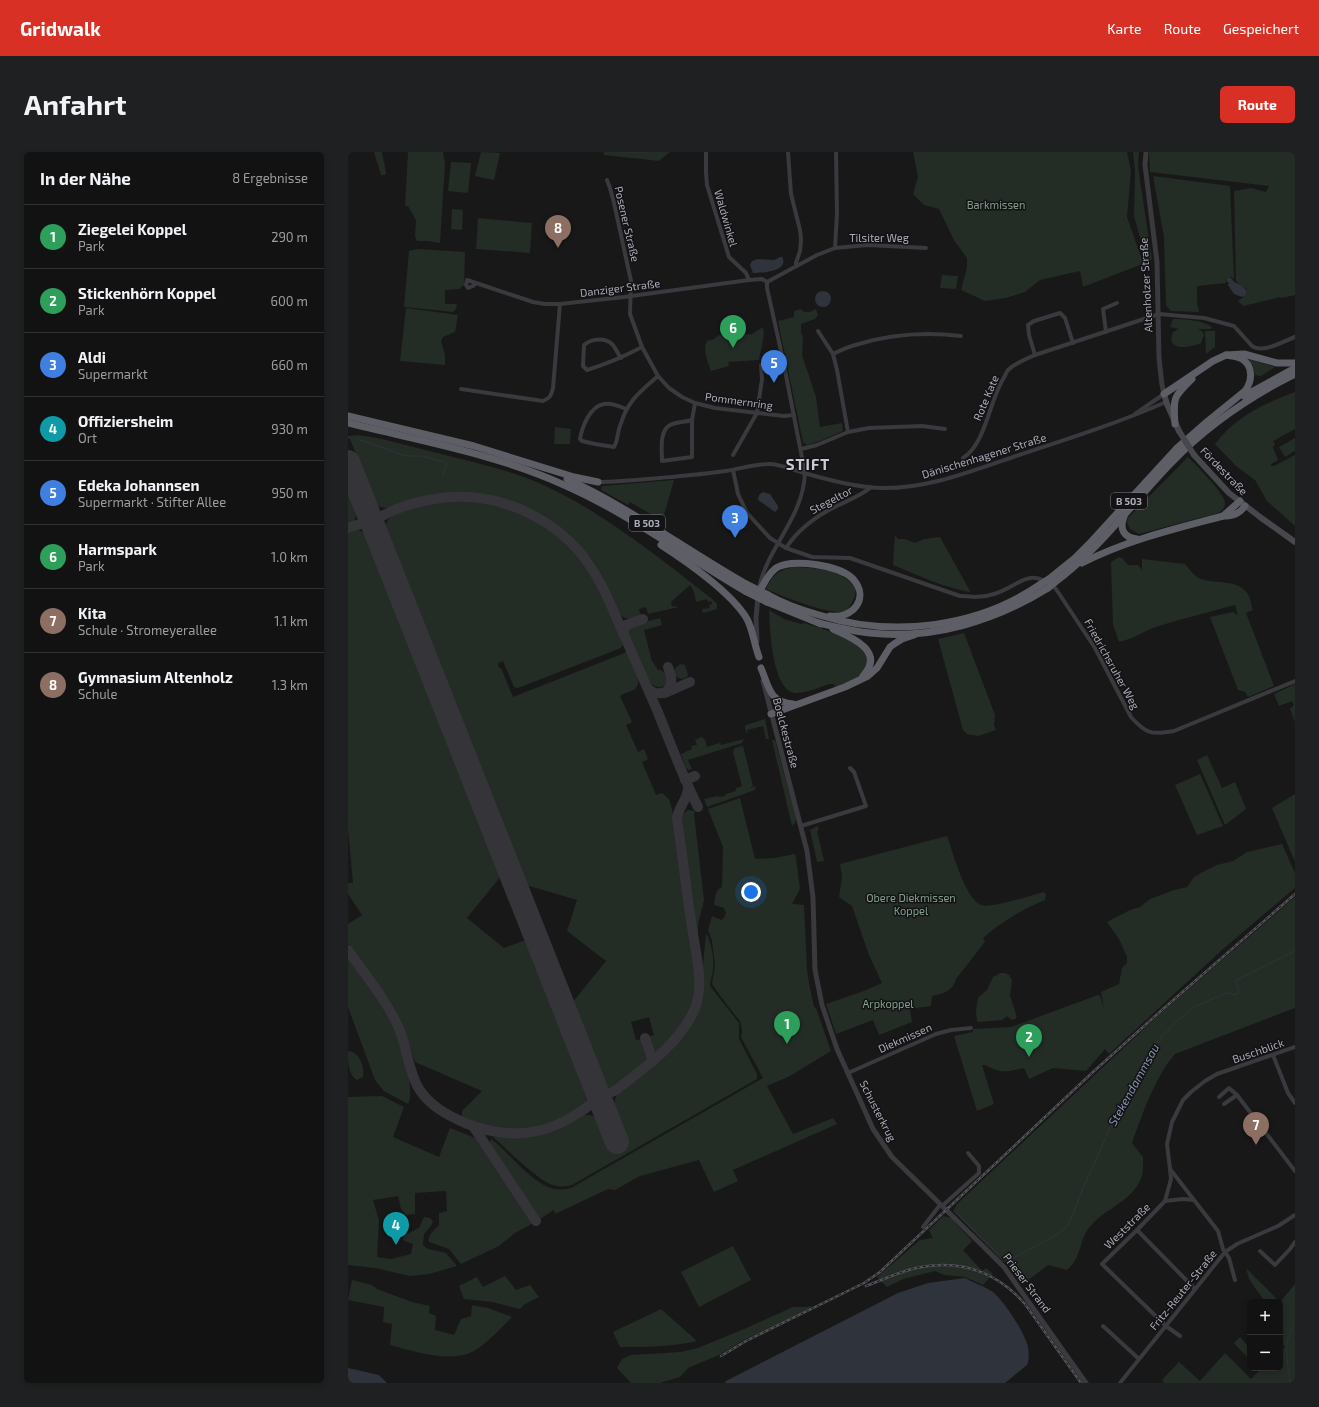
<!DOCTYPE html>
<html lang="de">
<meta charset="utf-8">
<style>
:root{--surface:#121213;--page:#1f2021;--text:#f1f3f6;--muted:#9c9ea0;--line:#313233;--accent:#d93025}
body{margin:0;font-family:"Exo 2",sans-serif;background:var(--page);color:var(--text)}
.controls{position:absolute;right:12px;bottom:12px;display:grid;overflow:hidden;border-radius:6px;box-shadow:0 2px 6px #0003}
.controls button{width:36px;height:36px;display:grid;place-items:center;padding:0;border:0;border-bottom:1px solid var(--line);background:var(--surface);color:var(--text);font:20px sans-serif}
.you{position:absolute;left:403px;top:740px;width:14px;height:14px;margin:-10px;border:3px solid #fff;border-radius:50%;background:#1a73e8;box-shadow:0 0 0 6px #1a73e833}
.badge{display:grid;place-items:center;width:26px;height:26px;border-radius:50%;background:var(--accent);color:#fff;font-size:13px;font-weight:700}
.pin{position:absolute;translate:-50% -33px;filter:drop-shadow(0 1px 2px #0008)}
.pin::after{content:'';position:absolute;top:21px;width:14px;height:12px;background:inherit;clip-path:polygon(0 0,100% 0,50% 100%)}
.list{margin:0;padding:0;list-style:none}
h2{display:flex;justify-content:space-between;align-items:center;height:52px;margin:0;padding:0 16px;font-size:17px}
h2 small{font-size:13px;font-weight:400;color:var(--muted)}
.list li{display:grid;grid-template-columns:26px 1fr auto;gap:12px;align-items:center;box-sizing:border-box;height:64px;padding:0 16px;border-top:1px solid var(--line)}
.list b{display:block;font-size:15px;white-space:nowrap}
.list p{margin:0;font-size:13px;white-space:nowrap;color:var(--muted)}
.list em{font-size:13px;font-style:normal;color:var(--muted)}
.map{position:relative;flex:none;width:947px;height:1231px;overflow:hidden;border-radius:6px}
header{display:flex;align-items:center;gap:24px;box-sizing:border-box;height:56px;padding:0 20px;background:var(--accent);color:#fff}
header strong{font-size:19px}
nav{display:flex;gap:22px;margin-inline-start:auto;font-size:14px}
.intro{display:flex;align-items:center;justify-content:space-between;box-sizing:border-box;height:96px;padding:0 24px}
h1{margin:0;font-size:28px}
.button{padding:10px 18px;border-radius:6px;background:var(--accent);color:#fff;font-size:14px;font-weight:700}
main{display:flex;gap:24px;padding:0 24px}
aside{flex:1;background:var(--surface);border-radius:6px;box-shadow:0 2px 6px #0003}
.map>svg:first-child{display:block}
.green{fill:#242c26}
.water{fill:#2e333c}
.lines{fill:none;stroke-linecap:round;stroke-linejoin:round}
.stream{stroke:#2e333c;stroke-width:1}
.taxiway{stroke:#353539;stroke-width:10}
.runway{stroke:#353539;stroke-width:24}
.minor{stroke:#39393e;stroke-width:4}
.tertiary{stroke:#39393e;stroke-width:5}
.secondary{stroke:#47474e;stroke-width:6}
.trunk{stroke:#5d5e66;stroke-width:7}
.rail-casing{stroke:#525259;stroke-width:2.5}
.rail{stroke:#131214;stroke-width:1;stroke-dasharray:3;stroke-linecap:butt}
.secondary-bridge{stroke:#47474e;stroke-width:6}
.trunk-bridge{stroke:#5d5e66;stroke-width:7}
.labels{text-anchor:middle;stroke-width:3;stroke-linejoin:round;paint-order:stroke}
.shield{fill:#131214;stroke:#7d7e87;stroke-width:1}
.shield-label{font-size:10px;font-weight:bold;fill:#abacb8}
.park-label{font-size:11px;fill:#83a18c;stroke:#131214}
.street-label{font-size:11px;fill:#abacb8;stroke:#131214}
.water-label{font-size:12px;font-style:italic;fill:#8593b0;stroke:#131214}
.district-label{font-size:15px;font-weight:bold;letter-spacing:1px;fill:#cbccd4;stroke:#131214}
</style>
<header>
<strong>Gridwalk</strong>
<nav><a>Karte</a><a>Route</a><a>Gespeichert</a></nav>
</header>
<div class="intro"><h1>Anfahrt</h1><a class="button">Route</a></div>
<main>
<aside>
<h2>In der Nähe<small>8 Ergebnisse</small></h2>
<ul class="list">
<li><span class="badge" style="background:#2e9e5b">1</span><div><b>Ziegelei Koppel</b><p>Park</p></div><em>290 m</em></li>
<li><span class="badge" style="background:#2e9e5b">2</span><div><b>Stickenhörn Koppel</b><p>Park</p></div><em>600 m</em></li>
<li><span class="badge" style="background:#3f7fe0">3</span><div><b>Aldi</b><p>Supermarkt</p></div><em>660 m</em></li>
<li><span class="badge" style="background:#0f9aa8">4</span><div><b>Offiziersheim</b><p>Ort</p></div><em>930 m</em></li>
<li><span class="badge" style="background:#3f7fe0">5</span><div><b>Edeka Johannsen</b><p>Supermarkt · Stifter Allee</p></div><em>950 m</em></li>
<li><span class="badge" style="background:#2e9e5b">6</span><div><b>Harmspark</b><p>Park</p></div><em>1.0 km</em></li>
<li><span class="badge" style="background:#8d6e63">7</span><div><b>Kita</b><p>Schule · Stromeyerallee</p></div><em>1.1 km</em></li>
<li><span class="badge" style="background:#8d6e63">8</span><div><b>Gymnasium Altenholz</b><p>Schule</p></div><em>1.3 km</em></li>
</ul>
</aside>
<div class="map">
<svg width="947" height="1231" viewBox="0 0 947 1231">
<rect width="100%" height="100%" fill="#181819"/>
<g class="green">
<path d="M26,0H34L38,21L37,23H33Z"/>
<path d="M60,0H95L97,12L92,91L80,89H69L67,84L68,68L60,54H57Z"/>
<path d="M133,0L152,1L146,28L127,24Z"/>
<path d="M256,0H322L311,9L256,3Z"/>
<path d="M565,0H779L783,19L779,65L794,108L797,111L735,135L732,119L692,128L677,140L658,146L637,149L613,138L619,115V106L606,88L591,57L576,53L565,42L570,25Z"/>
<path d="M785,0H791L790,15L804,108L798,107L786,64L787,18Z"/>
<path d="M801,0H947V143L933,146L932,145L895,154L890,149L899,142V137L893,134L888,129L886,39L903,36L918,40L921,34L802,20Z"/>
<path d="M103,10L123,11L120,41L100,39Z"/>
<path d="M805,24L882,34L886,127L883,125H879L878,131L849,134V150L851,160L823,159L818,153L816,85Z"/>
<path d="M104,57L115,58L114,78L103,77Z"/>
<path d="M130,66L184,71L182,101L128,97Z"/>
<path d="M70,97L117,100L116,133L111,137L97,138V152H109L108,157L105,160L56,155L61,99Z"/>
<path d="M594,123L610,124L608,137L592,136Z"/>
<path d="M58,156L110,163L107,180L95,185L93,189L97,203V213L52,209Z"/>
<path d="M453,157L456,160H462L468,157L470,163L467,167L453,172V180L455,185L454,203L468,245L472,275L494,271L495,279L474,288L459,293L455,290L430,169L446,165V159Z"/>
<path d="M825,167C836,167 855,168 864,175L862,177H850L855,180L856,183L853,191C842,196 817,200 825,180L831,177L822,175Z"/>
<path d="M415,175L416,182L411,208L380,210L381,214L363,219C360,211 354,197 359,189L366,187L371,183L404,182Z"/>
<path d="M857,179H867V195L858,202Z"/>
<path d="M898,206L927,215L913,224L907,223L905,214Z"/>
<path d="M947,240V277L925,289L927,292L925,295L930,308L923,312V314H926L947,303V374L919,349L907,328L888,314L867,292C887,265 917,251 947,240Z"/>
<path d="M207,275L223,277L222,292H206Z"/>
<path d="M10,283C37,286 63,295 90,301C123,310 158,317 189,330C251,357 310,405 363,446L369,452V457L355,461L354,457L362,456L361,453L364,452L363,449L360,450L359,447L348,450L346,440L342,433L323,450L324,454L331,455L300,462L298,455L291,457L293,464C285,466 278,469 271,462C262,443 255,422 242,405C211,365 163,341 113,341C103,341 93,341 83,343C74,345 65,347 56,350C51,352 45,356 39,356C35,356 32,355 28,353L2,287H0V284Z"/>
<path d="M947,286V299L937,305L931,295Z"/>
<path d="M840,305C848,313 877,342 877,351C877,356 874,359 870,361L791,382L782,377L779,370L780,366Z"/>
<path d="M326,328L316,363L313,368L282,350L280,353L253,338L254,334Z"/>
<path d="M0,336L10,360L6,369L0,373Z"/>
<path d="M100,349C160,348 214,372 245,425C257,446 265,470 275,492L273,496L170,536L166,535L155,509L150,511L151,516H153L165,545L279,500C282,508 296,530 287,537C283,540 276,541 272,544L284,570L278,573L290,600L296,597L300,607L294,610L308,643L314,641L321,647L324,657L341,789L347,816V826L345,848L343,857L323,887L308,903L305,902L299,885L306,883L301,865L283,870L288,888L295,887L300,901V909L264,936L258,935L224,851L258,809L219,779L229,748L178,733L37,378C38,372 39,368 44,364C55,356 86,351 100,349Z"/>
<path d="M7,378H11L18,382L153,724L119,766L156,796L178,788L240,942C239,952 232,955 225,960C198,979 165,983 134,973C127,971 120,969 114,965V959L134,939L67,910L58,884L44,855L0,791V772L14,763L0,742V731H5L0,677V380Z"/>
<path d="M547,383L550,387H557L567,391L576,387L592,385L622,439L621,440C595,435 569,423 545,413Z"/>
<path d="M771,405L774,406L780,413H790L794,418V407L837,412C842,418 846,424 853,427C867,432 889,427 899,441C903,445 903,453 905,458L898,461L926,534L900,545L897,540L890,538L862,465L885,460L890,464L887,453C862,460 836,466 811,474C797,478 786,487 771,490L765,472L763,410Z"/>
<path d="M447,415C466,416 488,417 502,430C506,434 509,438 507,444C505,449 502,456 497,459C485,465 431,443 418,437C425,422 431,418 447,415Z"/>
<path d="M421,458L436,467L453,472L456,471L478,478L508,490L518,501L520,514L514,524L488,536L486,532H481C472,535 459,541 448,541C424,540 422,476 421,458Z"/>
<path d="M312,466L314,473L296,478L304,509L310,518C315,518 317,520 319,525C323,537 308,538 301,530C296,524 282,490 280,482L281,477L285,473Z"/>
<path d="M616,481L647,563L646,573L648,578L630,584L619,582L615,578L590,487Z"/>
<path d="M332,512L337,513L340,523L339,525L334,527L328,525C324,519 327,516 332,512Z"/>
<path d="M947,532V570L942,557L946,553L944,549L931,554L926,542Z"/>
<path d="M417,567L421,587H418L415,574L399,578L400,581L398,580L397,575L398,573Z"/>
<path d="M354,585L357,588L359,595L372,591L373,593L396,587L394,591L340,608L344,617L341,618L338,616L333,602L344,597L343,594L349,593L347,588Z"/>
<path d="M424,588H427L448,665L447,671L444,674Z"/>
<path d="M395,594L405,634L403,635V636L408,634L407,638L359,655L356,647L370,644L371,645L377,644L378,642L388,639V636L394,634L385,600L387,596Z"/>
<path d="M859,603L874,636L887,630L898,657L877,673L849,608Z"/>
<path d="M852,622L875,674L849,683L827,633Z"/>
<path d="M947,642V710L924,656Z"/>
<path d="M392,646L407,707L426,706L447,702L448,706L452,737L444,752L456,753L459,817L461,831L466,855L468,856L483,899L442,924L419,934L445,982L485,966L489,972L385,1018L390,1029L366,1040L351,1008L292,1024L267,1038L260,1037L207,1062L206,1058L192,1067L143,995L142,989L143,987C161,1000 186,1034 207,1037C212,1038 218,1037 223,1036L415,926L393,885L394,878L392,869L379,853L364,832L367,813L364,789L360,778L364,764L373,768L376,766L378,761L376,756L366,753C367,746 367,738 374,735L375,695L360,657Z"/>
<path d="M340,658L347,659L346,662L356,748L350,772V781H348L334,666L335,662Z"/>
<path d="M470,674L471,678L469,679L476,709L469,710L462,678Z"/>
<path d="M599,684C605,701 617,746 633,753C642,757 684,743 696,740L698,743L697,748C675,757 653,770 635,786L637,790L608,827C604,840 596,841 584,844L583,854L562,857L564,870L531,883L525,868L488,882L478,852L516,839L534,831L521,803L504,754L491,745L494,725L492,712Z"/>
<path d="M934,692L947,721V736L875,797L761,902L757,897L738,919L705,916L681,927L676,916C658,920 654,922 637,913H634L646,952L629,959L606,884L625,880V877L663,875L750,843L752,844L756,857L753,840L771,832L774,816L779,811V805L771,787L759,770L782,758L792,755L802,747L826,738L839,735L846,725L853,721L869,713L885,709L899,700Z"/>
<path d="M947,745V856L827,902C807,925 794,963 784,991L795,1005C795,1012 796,1022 792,1029C779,1053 755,1057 740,1077C731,1090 733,1107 719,1118L700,1113L674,1133L657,1109L655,1110L605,1059L609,1052L814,860Z"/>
<path d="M358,781C364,792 366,805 365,818C364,824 362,829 362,834L391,871V887L409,922V927L224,1033C217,1035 209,1035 202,1032C185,1024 161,999 145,985C153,982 164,985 173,985C184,984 194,982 204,978C219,973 236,955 250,967L261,995L279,988C274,974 259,954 271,940L307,912L322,898L347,863L352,847Z"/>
<path d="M0,804C27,844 59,884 62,934C62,940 63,947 60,952L36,939L27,928L0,855Z"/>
<path d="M652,821H657L661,823L664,828L662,844L669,865L667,867L664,868L659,864L654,868L631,870L629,869L628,859L630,846L639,838L645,825Z"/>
<path d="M0,899C11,899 17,915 15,925L9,928C0,923 0,910 0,899Z"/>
<path d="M34,944L56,955L45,985L91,1005L102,976L127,986L185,1071L167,1081L151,1094L113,1112L101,1097L81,1090C79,1083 87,1078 91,1073V1061L99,1059L98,1039L67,1041V1062L58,1063L53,1057L50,1044L25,1048L31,1068L29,1105L43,1107L63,1102L65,1092L55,1088L56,1083L71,1076L76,1065L82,1066L85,1069L83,1074L76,1082L75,1093L80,1097L98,1101L109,1114L81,1122L62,1124L27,1116L0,1113V945Z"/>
<path d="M595,1064L603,1066L624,1089L615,1098L634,1119L638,1116L645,1122L635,1133L617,1125L596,1123L587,1119L555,1127L539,1135L529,1125L572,1088L585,1086L581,1078Z"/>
<path d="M385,1094L403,1128L351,1155L333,1120Z"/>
<path d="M898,1116L932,1150L947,1132V1231H816L814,1228L831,1210L852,1229L877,1201L903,1227L912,1218L910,1216H932V1200L937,1195L932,1188V1150H917L901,1127Z"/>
<path d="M157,1124L168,1138L182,1133L191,1145L177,1152L172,1157L144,1150L116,1147L111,1134L129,1125L135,1135Z"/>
<path d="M4,1128L24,1133L29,1137L64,1150L82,1154L81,1161L88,1164L87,1178L106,1183L113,1167L123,1164L124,1153L140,1156L164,1165C154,1175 144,1186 132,1195C108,1214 69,1200 42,1193L44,1172L35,1170L36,1155L0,1148Z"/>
<path d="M463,1154V1157L396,1188L371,1203L340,1216L332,1225L312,1231H283L269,1216L274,1207L283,1203L333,1200L350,1196L396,1177L445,1155H458Z"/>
<path d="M313,1157L349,1189C323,1195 298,1195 272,1195L265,1180Z"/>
<path d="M892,1185L902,1196V1208L886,1191Z"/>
</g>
<g class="water">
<path d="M432,105H434C442,119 414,121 405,121L402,113L404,109L410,107L426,108Z"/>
<path d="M879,125L883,126L886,130C890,131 897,136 899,139L898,143L894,145L886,142L880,133L881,130H879Z"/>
<circle cx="475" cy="147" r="8"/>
<path d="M415,340L422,342L430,354V357L427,360L410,348L411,343Z"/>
<path d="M617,1126C626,1131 636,1134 645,1140C656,1149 677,1181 680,1195C681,1201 681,1208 679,1213L657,1231H377L378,1229L550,1141L580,1131Z"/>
<path d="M0,1216L31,1223L39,1231H0Z"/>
</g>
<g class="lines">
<g class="stream">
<path d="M275,0H300"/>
<path d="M12,288L58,304H74L96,310L99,312L95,322V325"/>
<path d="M608,1060L650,1102"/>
<path d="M658,1110L710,1082L719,1074L726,1060L732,1043L765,970L808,891L828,870L848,854L878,841H882L886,843L889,842L891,838L887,829L947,799"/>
<path d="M942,1231C941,1214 933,1188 946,1174"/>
</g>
<g class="taxiway">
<path d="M0,376C16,370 20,368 29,385"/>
<path d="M33,392L29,373L32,365C61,349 98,342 131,346C169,351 205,370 230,398C252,423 263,454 276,483C287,508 298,533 309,558C322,590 334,623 350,655"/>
<path d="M276,483V477L278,473L295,467"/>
<path d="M299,535C306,544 321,544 323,531C324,526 322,520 320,515"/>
<path d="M317,541L342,530"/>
<path d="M337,628L347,624"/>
<path d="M0,798C18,824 40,850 52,879C59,897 61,921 71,937C82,954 99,963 117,971C152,985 188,986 222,966C234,959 251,951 247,934"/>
<path d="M297,886L305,909"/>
<path d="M247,934C253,942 258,944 268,938C297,915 329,894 346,859C358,833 346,795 343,769C338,735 334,700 329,666C330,655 341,646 340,635"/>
<path d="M125,974L188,1069"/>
</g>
<path class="runway" d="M0,310L269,990"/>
<g class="minor">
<path d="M358,0V21L359,33L381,105L398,121L401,128"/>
<path d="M440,0L443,42L452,78L453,88L452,99L448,111V114"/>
<path d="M259,28L262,36L266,51L283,129L282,162L294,195L310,224L321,236L334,245L347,251L367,256L436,264L446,263"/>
<path d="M487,96L489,62L488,0"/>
<path d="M119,128L128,131L125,134L120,136L118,133Z"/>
<path d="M419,130L469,103L487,96L520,93L578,96"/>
<path d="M128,131L185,150L197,152H212L276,145L401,128L414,127L419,130"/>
<path d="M470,179L485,202L489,218L500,280"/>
<path d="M758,180L755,157L769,151"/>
<path d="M485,202C493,198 502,194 511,192C544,182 579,180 613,184"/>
<path d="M687,203L681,183L680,173L686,169L712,161L717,166L725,191"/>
<path d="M273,206C270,202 267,195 264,192C256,185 243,187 236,193L235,214L239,218C259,212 275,205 294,195"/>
<path d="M113,237L195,249C202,246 203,244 205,236L212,152"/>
<path d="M278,257C271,254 263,251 256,252C242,254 234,275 232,287L234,289L247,292L266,295C270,289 269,281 272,274C280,248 291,241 310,224"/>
<path d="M787,262L816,242"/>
<path d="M344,268C338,270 328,270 322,273C311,279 314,299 314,309L344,305V268L347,251"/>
<path d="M453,297L469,293L500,280L521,276L574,274L597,277"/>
<path d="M385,303L409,261L414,227L413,213"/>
<path d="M615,306C637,292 641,252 654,229C656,226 658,221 660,218C667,211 678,207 687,203L811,162L856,166L886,174L904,194C914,202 936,189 947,185"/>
<path d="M385,318L390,342L399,361L422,386L438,396L464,405L502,406L612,444C624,445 634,446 646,442C672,434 681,413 708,437L747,496L783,565C798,582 804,583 826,579L947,529"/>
<path d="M250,330C274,330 299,327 323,325C341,323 359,322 377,319C392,317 406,312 421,312C433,312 445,318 456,321C481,328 507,335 533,336C581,337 626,318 671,303C720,287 770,271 818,250"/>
<path d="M438,396C451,376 471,362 493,352C503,347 514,343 523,335"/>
<path d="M411,435C421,393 455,366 457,321L435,208L419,136V130"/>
<path d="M453,674L518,654L506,620L502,616"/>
<path d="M925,903L940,941L947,951"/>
<path d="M500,921L588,882L603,878L623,876"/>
<path d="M871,945L881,936L889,943L947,1019"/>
<path d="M876,952L889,943"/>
<path d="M822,1017L823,1027L817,1049L789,1078L754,1112L818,1174L832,1184"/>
<path d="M817,1049L835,1047L846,1048"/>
<path d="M594,1054L631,1021V1014L620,1001"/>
<path d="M575,1075L592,1053"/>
<path d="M789,1078L847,1137"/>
<path d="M912,1099L927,1113L942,1097L947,1090"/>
<path d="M887,1128L881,1106L875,1097L870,1079L822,1017L819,992L824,970L835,948L843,940L857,929L869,922L947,895"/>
<path d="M755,1174L791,1207"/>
<path d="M772,1231L877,1100L889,1092L930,1074L947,1063"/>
</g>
<g class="tertiary">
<path d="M798,0L797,13L809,110L811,206L814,233L816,242"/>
<path d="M409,489L408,466L410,444"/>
<path d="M415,529L459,699L465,745L467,818L474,853L489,897L525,977L544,1005L583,1043L656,1115L738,1231"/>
</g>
<g class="secondary">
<path d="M816,242L819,252L831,279"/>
<path d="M846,303L881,341L912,365L947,390"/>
</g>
<g class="trunk">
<path d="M816,242L865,209L878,203L896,202L929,211H947"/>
<path d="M896,244L947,216"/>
<path d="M0,264L126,294L226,325L250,330"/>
<path d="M0,271C73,289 148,302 216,333C280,361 337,404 397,439"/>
<path d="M827,272C825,246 825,245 844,227"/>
<path d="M219,327C282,356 338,398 398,432"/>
<path d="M875,364L892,349"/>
<path d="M776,365C771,377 776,386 789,387"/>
<path d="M313,393C338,409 384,441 399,467C405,478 406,492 411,505"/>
<path d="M734,411C779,388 827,377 875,364C885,364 891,362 897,354"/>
<path d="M701,427L727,406L741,392L828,297L860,269L897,239C904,230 906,214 894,207C890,204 883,204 878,203"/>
<path d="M706,431C752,397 785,350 824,310C860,273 901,245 947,222"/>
<path d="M420,443C436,452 453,458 471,463C545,486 629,476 693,432"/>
<path d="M410,444C414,434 419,423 428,416C444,406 492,413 505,427C522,446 505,467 482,464"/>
<path d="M419,450L473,472"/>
<path d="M471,471C488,475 504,479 522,481C584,488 647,469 700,436"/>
<path d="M485,477C503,485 538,499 515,524"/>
<path d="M413,516C421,535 421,550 445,552"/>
<path d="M423,562L497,535L520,524L529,516L542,495L546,492L554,487L566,483"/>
</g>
<defs>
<g id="rail">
<path d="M518,1134C534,1128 551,1120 568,1116C611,1107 648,1119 677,1152L733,1231"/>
<path d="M373,1204L398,1189L516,1131L532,1120L745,920L815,857L947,742"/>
</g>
</defs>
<use href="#rail" class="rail-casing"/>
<use href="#rail" class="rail"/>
<path class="secondary-bridge" d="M831,279L846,303"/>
<g class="trunk-bridge">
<path d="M398,432L420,443"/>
<path d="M693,432L701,427"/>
<path d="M700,436L706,431"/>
<path d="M397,439L419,450"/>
</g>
</g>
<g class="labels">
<g class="shield">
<rect x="763" y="341" width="36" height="16" rx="3"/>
<rect x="281" y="363" width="36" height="16" rx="3"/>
</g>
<g class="shield-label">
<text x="781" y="353">B 503</text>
<text x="299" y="375">B 503</text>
</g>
<g class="park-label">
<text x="648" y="57">Barkmissen</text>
<text x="563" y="750">Obere Diekmissen<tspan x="563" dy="13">Koppel</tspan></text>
<text x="540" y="856">Arpkoppel</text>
</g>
<g class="street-label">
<text transform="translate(378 66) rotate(74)" y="4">Waldwinkel</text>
<text transform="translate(279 72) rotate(77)" y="4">Posener Straße</text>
<text x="531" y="90">Tilsiter Weg</text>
<text transform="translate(798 133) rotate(-93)" y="4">Altenholzer Straße</text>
<text transform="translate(272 136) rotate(-7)" y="4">Danziger Straße</text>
<text transform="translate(638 246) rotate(-67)" y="4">Rote Kate</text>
<text transform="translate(391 249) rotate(8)" y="4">Pommernring</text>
<text transform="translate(636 304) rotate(-17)" y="4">Dänischenhagener Straße</text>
<text transform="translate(876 319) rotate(46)" y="4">Fördestraße</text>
<text transform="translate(483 348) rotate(-28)" y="4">Stegeltor</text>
<text transform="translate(764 512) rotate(61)" y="4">Friedrichsruher Weg</text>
<text transform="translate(438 581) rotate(75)" y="4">Boelckestraße</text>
<text transform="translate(557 886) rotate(-24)" y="4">Diekmissen</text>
<text transform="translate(910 899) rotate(-19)" y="4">Buschblick</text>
<text transform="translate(530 959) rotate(63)" y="4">Schusterkrug</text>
<text transform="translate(779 1074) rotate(-45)" y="4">Weststraße</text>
<text transform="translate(679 1131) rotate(53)" y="4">Prieser Strand</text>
<text transform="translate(835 1138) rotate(-51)" y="4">Fritz-Reuter-Straße</text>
</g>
<g class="water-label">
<text transform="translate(786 933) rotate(-61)" y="4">Stekendammsau</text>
</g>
<g class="district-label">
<text x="460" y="318">STIFT</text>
</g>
</g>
</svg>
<div class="controls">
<button>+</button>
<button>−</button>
</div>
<div class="you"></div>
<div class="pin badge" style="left:439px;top:892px;background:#2e9e5b">1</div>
<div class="pin badge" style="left:681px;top:905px;background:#2e9e5b">2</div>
<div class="pin badge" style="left:387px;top:386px;background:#3f7fe0">3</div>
<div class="pin badge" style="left:48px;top:1093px;background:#0f9aa8">4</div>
<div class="pin badge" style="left:426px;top:231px;background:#3f7fe0">5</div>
<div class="pin badge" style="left:385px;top:196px;background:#2e9e5b">6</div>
<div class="pin badge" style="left:908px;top:993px;background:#8d6e63">7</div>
<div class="pin badge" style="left:210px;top:96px;background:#8d6e63">8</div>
</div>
</main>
